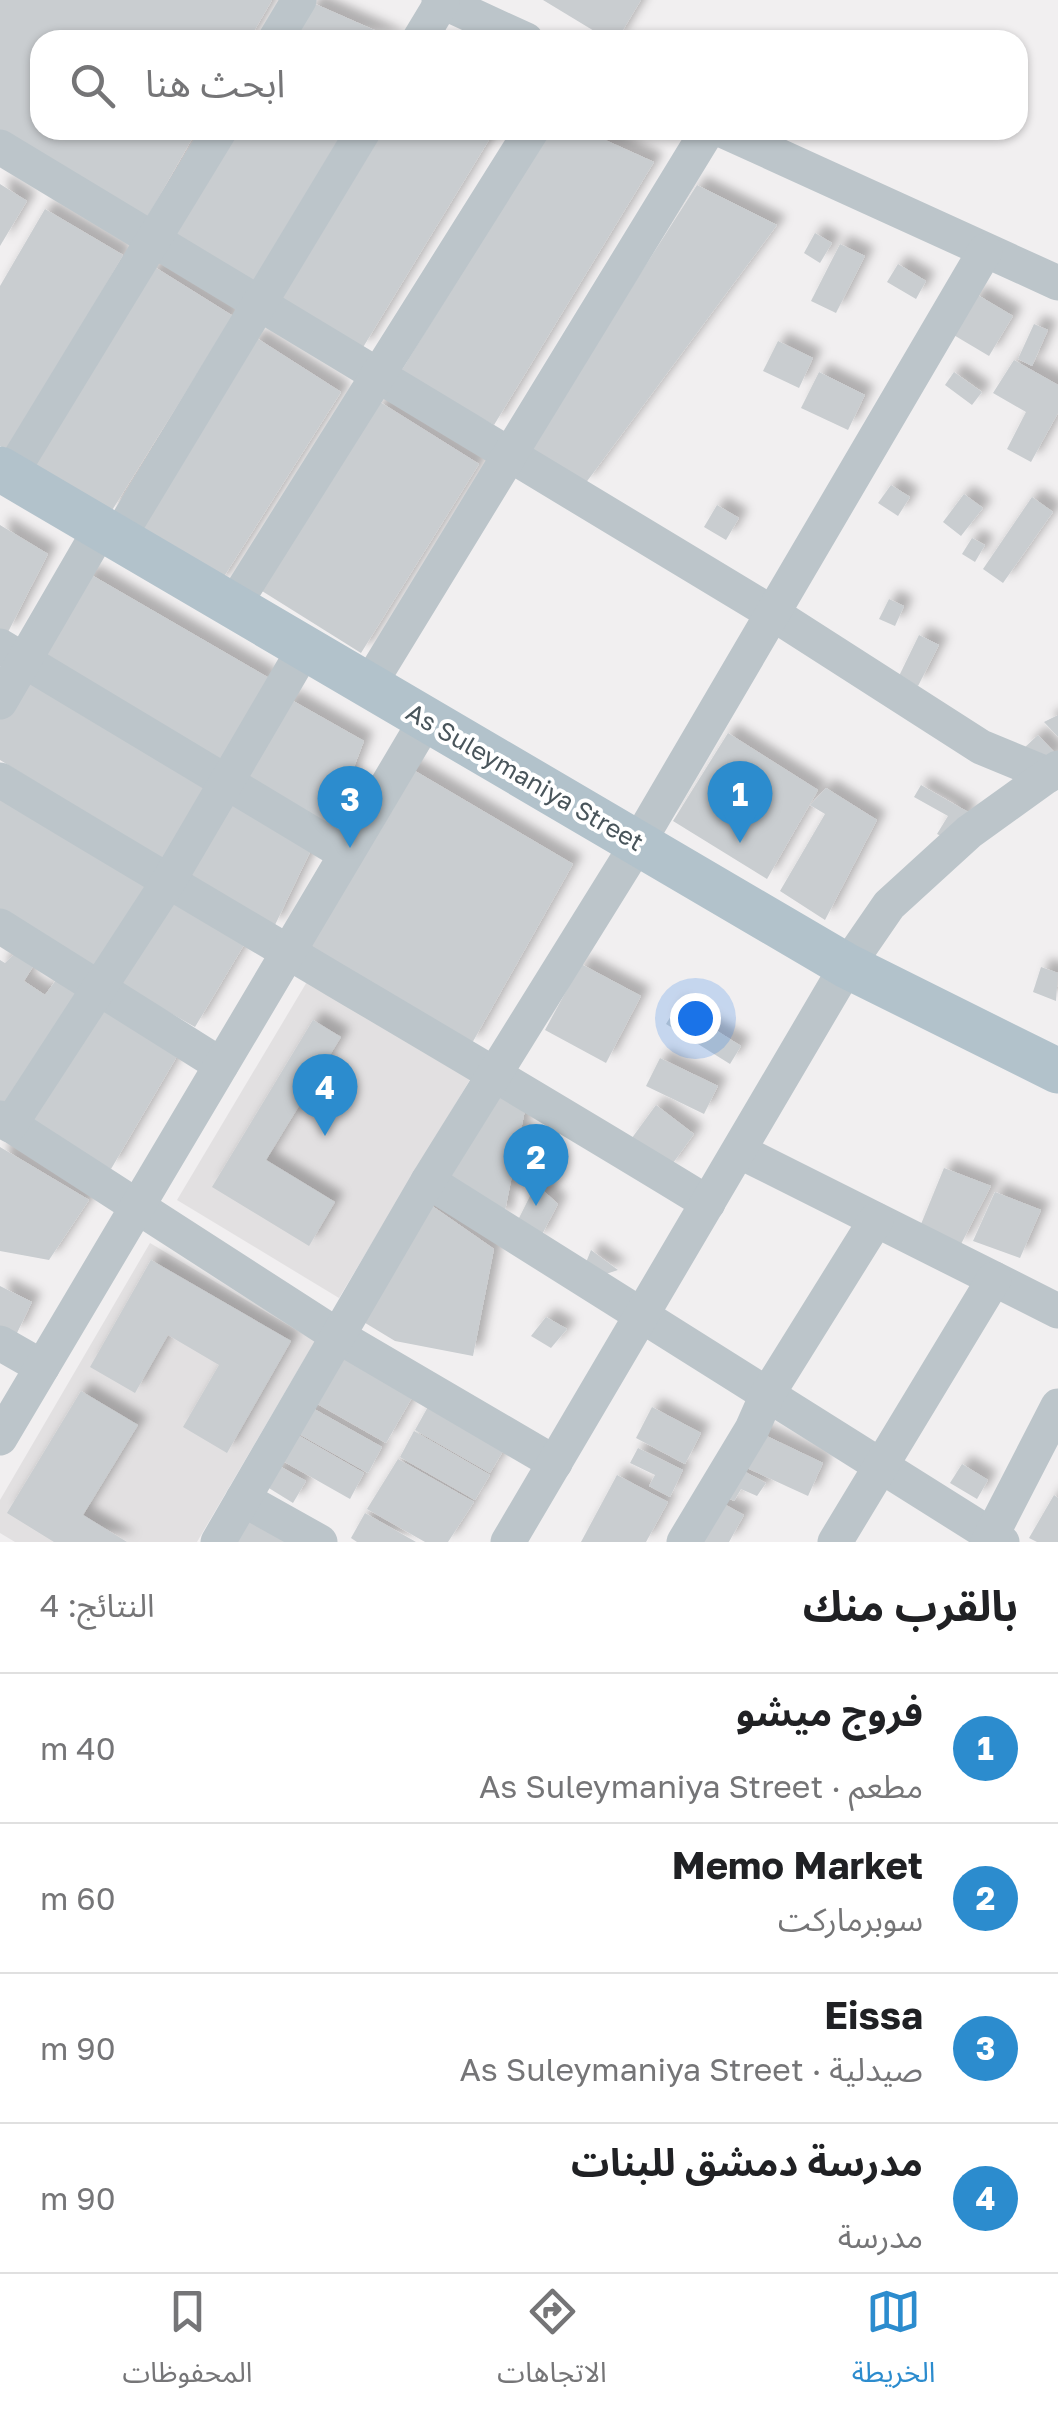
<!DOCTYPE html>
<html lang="ar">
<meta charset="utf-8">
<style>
:root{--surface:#fff;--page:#f2f2f2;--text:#202124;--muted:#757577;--line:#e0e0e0;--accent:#2c8cce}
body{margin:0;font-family:"Golos Text","Noto Sans Arabic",sans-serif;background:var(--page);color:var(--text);direction:rtl}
.you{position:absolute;left:695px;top:1018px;width:35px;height:35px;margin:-25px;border:8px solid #fff;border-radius:50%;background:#1a73e8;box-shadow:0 0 0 15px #1a73e833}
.badge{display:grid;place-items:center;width:65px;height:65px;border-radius:50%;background:var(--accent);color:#fff;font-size:32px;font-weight:700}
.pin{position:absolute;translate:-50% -82px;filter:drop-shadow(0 2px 5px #0008)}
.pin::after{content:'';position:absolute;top:52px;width:35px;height:30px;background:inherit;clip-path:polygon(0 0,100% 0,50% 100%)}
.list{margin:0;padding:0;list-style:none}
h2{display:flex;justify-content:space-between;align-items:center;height:130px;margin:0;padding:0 40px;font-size:42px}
h2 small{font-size:32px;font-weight:400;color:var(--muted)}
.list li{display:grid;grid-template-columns:65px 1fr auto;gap:30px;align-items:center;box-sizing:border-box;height:150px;padding:0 40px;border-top:2px solid var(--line)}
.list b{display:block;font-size:38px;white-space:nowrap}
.list p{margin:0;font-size:32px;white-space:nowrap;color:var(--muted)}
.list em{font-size:32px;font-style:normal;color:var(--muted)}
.icon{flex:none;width:55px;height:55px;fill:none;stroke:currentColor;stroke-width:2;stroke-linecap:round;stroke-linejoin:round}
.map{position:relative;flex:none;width:1058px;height:1542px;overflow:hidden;direction:ltr}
.search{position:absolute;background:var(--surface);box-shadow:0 2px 8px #0004;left:30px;right:30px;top:30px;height:110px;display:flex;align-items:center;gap:25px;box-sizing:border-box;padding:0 35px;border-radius:30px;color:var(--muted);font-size:38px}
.sheet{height:730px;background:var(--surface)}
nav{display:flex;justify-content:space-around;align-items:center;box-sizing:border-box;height:140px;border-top:2px solid var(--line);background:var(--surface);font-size:28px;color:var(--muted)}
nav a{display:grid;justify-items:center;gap:5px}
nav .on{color:var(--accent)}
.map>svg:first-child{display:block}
.education{fill:#e2e0e1}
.building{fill:#c9cdd0;filter:url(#shadow)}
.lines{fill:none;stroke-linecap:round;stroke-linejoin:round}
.minor{stroke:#bcc5ca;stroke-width:35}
.major{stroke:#b2c2cb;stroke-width:45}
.labels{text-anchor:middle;stroke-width:8;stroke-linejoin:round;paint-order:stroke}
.street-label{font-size:25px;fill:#49555b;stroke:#fff}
</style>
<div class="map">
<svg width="1058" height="1542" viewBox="0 0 1058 1542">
<defs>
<filter id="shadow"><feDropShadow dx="9" dy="-9" stdDeviation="5" flood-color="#0004"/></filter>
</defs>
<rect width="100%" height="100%" fill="#f1eff0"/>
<g class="education">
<path d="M311,975L474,1073L339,1298L177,1200Z"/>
<path d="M150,1243L315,1341L197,1542H15L0,1533V1500Z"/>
</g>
<g class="building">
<path d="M0,0H272L249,40H40V130H197L145,221L0,132Z"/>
<path d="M543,0H641L617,40H609Z"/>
<path d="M313,3L397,40H290Z"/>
<path d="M234,130H350L255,282L169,236Z"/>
<path d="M383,130H495L362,349L280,301Z"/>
<path d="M550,130H583L654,162L494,425L400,373Z"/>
<path d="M0,184L27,201L0,246Z"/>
<path d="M697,185L777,225L585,484L528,449Z"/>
<path d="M45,209L123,255L8,451L0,446V286Z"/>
<path d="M815,233L832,243L820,263L804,253Z"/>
<path d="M840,244L865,256L836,313L811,301Z"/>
<path d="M898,264L926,281L916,299L887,282Z"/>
<path d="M153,266L233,316L111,512L31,462Z"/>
<path d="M976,294L1013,316L989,356L952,334Z"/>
<path d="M1034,324L1048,330L1032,366L1018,359Z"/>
<path d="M255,337L341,392L218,586L132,530Z"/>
<path d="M778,341L813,358L799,388L763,371Z"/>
<path d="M1014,360L1058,385V413L1031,462L1007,449L1026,412L993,393Z"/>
<path d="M819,372L865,395L848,430L801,408Z"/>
<path d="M954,372L982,392L972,405L945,385Z"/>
<path d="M380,402L479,464L361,653L262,591Z"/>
<path d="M891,485L910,497L898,516L878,503Z"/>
<path d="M964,494L983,508L961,536L943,522Z"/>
<path d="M1032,497L1053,512L1003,583L983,569Z"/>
<path d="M717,505L739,518L726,540L704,527Z"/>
<path d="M0,525L48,554L7,634L0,630Z"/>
<path d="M972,538L985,545L975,562L962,554Z"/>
<path d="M88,573L269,678L222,762L33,660Z"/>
<path d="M889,599L904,606L895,626L879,619Z"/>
<path d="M919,635L939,645L918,686L899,676Z"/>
<path d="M27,672L213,783L172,866L0,760V718Z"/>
<path d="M288,698L364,741L331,827L242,778Z"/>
<path d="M1058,715V737L1044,722Z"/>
<path d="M728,733L818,790L767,879L673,821Z"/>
<path d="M1038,735L1057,755L1042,769L1023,749Z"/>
<path d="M405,765L573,864L471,1045L292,946Z"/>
<path d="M921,785L968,812L951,841L937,834L948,816L914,797Z"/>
<path d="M826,788L877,820L825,920L780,891L825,814L810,805Z"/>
<path d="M0,789L155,884L102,974L0,912Z"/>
<path d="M228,796L312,848L274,927L185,877Z"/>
<path d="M173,891L247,940L195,1027L114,981Z"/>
<path d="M14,954L34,965L24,981L45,995L59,976L87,992L12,1109L0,1102V960L5,963Z"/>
<path d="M581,964L641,996L606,1063L545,1030Z"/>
<path d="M1041,967L1058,973L1056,1001L1033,992Z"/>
<path d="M97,999L179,1053L111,1169L23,1120Z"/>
<path d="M677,1006L741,1046L730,1064L666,1024Z"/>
<path d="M313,1020L341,1037L266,1160L335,1202L309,1246L212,1187Z"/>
<path d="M660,1058L718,1086L704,1114L646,1086Z"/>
<path d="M492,1090L525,1110L503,1221L435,1180Z"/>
<path d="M656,1105L694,1134L668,1170L629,1142Z"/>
<path d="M0,1147L89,1200L49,1260L0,1251Z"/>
<path d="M944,1168L991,1186L960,1246L919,1229Z"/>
<path d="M536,1184L558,1204L538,1242L515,1226Z"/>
<path d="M995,1192L1041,1210L1020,1258L973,1241Z"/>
<path d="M425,1201L494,1249L473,1356L395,1341L357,1318Z"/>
<path d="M591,1250L618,1270L603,1275L585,1265Z"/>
<path d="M151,1260L291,1341L227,1453L183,1427L219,1365L168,1335L135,1393L90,1367Z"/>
<path d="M0,1286L32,1302L16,1335L0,1327Z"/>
<path d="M546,1317L567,1329L551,1348L531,1336Z"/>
<path d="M335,1351L413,1396L386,1443L307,1398Z"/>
<path d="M81,1391L138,1425L83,1515L127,1542H54L7,1513Z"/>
<path d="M307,1405L382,1447L368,1473L292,1430Z"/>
<path d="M429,1405L505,1448L490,1473L415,1430Z"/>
<path d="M652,1407L701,1433L685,1464L636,1438Z"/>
<path d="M752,1429L823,1463L808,1496L736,1463Z"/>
<path d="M289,1430L364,1473L350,1499L274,1456Z"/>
<path d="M414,1431L490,1475L475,1500L400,1457Z"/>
<path d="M638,1448L683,1470L670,1497L649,1486L655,1475L630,1463Z"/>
<path d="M398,1459L474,1502L448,1542H425L367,1509Z"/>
<path d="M276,1464L306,1481L293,1503L264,1485Z"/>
<path d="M962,1464L988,1480L977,1499L950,1483Z"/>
<path d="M736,1467L766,1483L757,1496L741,1489L734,1501L720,1494Z"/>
<path d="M617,1475L668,1502L646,1542H581Z"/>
<path d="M1054,1495L1058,1498V1542H1037L1029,1538Z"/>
<path d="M715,1499L744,1515L729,1542H690Z"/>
<path d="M365,1513L416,1542H357L351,1538Z"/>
<path d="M249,1514L286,1542H234Z"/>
</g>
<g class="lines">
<g class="minor">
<path d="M439,0L526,40"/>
<path d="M275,40L299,0"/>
<path d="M419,40L442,2"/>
<path d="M722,130L1058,283"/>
<path d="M0,147L772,613L981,747L1049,775"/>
<path d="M10,475L220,130"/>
<path d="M118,538L364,130"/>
<path d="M233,606L532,130"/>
<path d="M0,646L346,854"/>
<path d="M369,685L708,130"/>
<path d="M0,702L101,528"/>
<path d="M0,780C235,923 473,1059 708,1203"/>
<path d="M0,926L221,1065"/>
<path d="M0,1118L338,1336L555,1463"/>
<path d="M10,1125L168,882L306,646"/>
<path d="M739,1151L1058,1311"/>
<path d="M428,1181L1002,1542"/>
<path d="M0,1343L42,1367"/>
<path d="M0,1438L426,720"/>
<path d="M243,1499L320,1542"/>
<path d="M218,1542L428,1181L638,843L985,251"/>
<path d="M508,1542L847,966L889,905L969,832L1058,768"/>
<path d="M684,1542L752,1429L767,1395L876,1220"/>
<path d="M835,1542L994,1279"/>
<path d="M988,1542L1058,1406"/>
</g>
<path class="major" d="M0,469L847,966L1058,1071"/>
</g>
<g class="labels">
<g class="street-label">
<text transform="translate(525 777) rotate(30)" y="9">As Suleymaniya Street</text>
</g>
</g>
</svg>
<div class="you"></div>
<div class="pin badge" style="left:740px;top:843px">1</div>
<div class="pin badge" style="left:536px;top:1206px">2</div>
<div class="pin badge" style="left:350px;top:848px">3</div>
<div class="pin badge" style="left:325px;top:1136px">4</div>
<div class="search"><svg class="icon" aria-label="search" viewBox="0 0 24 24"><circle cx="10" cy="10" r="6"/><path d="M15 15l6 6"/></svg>ابحث هنا</div>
</div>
<section class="sheet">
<h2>بالقرب منك<small>النتائج: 4</small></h2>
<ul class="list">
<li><span class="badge">1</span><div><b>فروج ميشو</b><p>مطعم · As Suleymaniya Street</p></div><em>40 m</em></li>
<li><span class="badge">2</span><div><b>Memo Market</b><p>سوبرماركت</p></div><em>60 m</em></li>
<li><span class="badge">3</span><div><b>Eissa</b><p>صيدلية · As Suleymaniya Street</p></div><em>90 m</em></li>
<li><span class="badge">4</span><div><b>مدرسة دمشق للبنات</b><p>مدرسة</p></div><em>90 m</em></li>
</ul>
</section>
<nav>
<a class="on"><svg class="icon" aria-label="map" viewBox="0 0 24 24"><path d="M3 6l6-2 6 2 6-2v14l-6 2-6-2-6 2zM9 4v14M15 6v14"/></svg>الخريطة</a>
<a><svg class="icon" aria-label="directions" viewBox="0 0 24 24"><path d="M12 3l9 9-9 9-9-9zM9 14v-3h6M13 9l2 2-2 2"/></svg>الاتجاهات</a>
<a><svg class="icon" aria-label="saved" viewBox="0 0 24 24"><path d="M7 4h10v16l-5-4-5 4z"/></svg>المحفوظات</a>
</nav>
